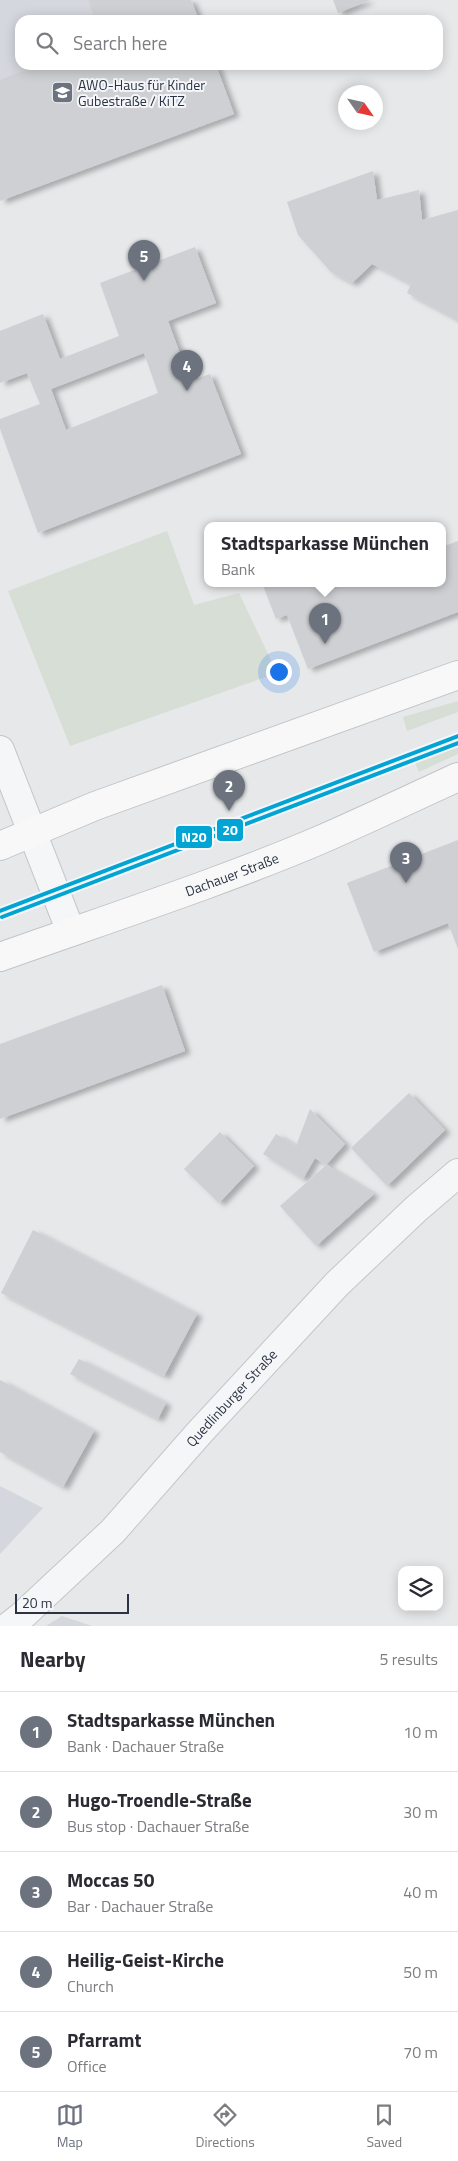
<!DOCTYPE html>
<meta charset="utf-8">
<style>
:root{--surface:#fff;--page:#f7f7f7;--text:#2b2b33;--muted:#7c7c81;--line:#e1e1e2;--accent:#6c737f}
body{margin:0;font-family:"Titillium Web",sans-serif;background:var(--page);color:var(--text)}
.controls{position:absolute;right:15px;bottom:15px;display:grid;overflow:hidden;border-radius:10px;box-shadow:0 2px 12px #0003}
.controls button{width:45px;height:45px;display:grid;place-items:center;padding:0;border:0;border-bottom:1px solid var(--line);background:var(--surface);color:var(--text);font:25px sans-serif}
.compass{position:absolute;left:338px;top:85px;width:45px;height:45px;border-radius:50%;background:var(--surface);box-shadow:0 2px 12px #0003;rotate:124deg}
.scale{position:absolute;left:15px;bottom:12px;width:114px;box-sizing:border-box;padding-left:5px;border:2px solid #2b3445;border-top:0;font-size:14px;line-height:18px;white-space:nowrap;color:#2b3445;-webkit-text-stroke:4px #f4f6f9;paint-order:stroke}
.you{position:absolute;left:278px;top:671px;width:18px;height:18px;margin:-12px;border:4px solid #fff;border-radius:50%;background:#1a73e8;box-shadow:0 0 0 8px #1a73e833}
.badge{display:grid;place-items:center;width:32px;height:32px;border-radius:50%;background:var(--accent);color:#fff;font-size:16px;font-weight:700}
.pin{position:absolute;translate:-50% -41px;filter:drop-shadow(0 1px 2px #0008)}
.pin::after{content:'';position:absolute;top:26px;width:18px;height:15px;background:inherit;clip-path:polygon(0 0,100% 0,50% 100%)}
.popup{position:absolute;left:204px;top:522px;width:242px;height:65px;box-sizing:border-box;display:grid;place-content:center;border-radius:10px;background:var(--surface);filter:drop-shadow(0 1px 4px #0005);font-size:16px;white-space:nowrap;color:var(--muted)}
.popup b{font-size:19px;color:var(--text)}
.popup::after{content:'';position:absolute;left:50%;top:100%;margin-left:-10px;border:10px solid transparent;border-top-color:var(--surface)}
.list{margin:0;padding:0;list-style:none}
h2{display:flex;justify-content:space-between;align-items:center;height:65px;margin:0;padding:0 20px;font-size:21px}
h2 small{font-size:16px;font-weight:400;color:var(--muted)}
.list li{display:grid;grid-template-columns:32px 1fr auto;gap:15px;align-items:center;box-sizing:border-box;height:80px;padding:0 20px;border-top:1px solid var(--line)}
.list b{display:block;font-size:19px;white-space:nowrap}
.list p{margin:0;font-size:16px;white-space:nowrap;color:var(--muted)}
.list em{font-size:16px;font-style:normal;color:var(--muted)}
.icon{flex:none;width:28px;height:28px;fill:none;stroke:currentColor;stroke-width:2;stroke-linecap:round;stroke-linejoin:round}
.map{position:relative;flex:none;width:458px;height:1626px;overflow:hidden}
.search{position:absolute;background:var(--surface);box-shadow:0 2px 12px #0003;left:15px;right:15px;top:15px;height:55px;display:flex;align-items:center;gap:12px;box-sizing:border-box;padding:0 18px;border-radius:15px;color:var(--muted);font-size:19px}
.sheet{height:465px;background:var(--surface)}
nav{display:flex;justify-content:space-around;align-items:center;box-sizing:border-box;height:70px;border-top:1px solid var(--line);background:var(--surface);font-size:14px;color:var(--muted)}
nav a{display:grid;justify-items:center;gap:2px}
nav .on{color:var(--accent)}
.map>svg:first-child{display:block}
.built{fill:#d4d7dd}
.green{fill:#d6ded6}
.building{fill:#ced0d3;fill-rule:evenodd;filter:url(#shadow)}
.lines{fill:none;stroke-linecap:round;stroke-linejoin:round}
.minor-casing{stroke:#c4c6c8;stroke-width:30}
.major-casing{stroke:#c2c5c8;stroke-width:30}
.minor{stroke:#f5f6f7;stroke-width:28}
.major{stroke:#f8f8f8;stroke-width:28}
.tram-1-casing{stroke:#f4f6f9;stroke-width:8}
.tram-2-casing{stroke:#f4f6f9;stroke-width:8}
.tram-1{stroke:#02a4d4;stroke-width:4}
.tram-2{stroke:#02a4d4;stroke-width:4}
.labels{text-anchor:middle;stroke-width:4;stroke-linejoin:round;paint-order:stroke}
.poi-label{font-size:14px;fill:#2b3445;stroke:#f4f6f9;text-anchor:start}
.street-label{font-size:14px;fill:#2b3445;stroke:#f4f6f9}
.line-badge{stroke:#f4f6f9;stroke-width:2}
.badge-label{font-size:14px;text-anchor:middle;font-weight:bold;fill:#fff}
</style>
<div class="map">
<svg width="458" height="1626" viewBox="0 0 458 1626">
<defs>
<filter id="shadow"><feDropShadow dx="5.5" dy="3" stdDeviation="2.5" flood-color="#0004"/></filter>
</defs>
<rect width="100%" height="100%" fill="#e6e8ea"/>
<g class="built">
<path d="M0,0H88L95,20H20V65H113L0,176Z"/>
<path d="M0,1486L43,1508L0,1554Z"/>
<path d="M62,1616L92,1626H46Z"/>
</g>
<g class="green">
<path d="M167,531L194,605L239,593L277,673L70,746L8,591Z"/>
<path d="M458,701V712L407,731L403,717Z"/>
<path d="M458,743V754L419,772L414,760Z"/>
</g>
<g class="building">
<path d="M88,0H191L199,20H95Z"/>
<path d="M333,0H370L338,13Z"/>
<path d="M40,65H216L234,114L0,201V80Z"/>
<path d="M373,171L377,200L419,190L422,220L458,210V320L407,293L411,284L372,264L352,283L331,272L298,235L287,202Z"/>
<path d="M195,247L216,303L168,321L190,381L210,374L241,454L38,533L0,429V419L40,404L27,373L0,383V331L43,314L60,359L119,336L100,283ZM144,353L158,393L66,430L51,389Z"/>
<path d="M458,541V612L308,669L287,615L276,619L262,583H442V547Z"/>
<path d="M458,840V949L448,923L374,952L347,883Z"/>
<path d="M162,985L185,1051L0,1119V1044Z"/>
<path d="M409,1093L445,1130L387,1186L351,1148Z"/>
<path d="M310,1109L345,1144L326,1165L315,1158L303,1179L263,1154L276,1134L296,1146Z"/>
<path d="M220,1132L254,1166L219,1203L184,1169Z"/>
<path d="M326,1165L374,1194L316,1246L280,1206Z"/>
<path d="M33,1230L197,1314L164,1376L1,1293Z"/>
<path d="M79,1359L166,1403L158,1419L70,1374Z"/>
<path d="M0,1380L94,1431L63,1487L0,1452Z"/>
</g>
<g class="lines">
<defs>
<g id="minor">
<path d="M0,750L71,932"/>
<path id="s1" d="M9,1626L22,1616L113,1531L200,1432L337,1284L416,1209L458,1173"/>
</g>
<g id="major">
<path d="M0,846L95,806L458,675"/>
<path id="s2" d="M0,957C107,919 216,884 320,840C366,820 412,798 458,777"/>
</g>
</defs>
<use href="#minor" class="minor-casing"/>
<use href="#major" class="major-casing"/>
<use href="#minor" class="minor"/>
<use href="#major" class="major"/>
<defs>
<path id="tram-1" d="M0,911L458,736"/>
<path id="tram-2" d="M2,917L458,743"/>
</defs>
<use href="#tram-1" class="tram-1-casing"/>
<use href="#tram-2" class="tram-2-casing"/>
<use href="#tram-1" class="tram-1"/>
<use href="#tram-2" class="tram-2"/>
</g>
<defs>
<symbol id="school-square" viewBox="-11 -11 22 22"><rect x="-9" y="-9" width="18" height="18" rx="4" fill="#6c737f" stroke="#f4f6f9"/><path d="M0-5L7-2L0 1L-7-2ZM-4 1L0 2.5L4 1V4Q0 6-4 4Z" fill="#fff"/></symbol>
</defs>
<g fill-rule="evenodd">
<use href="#school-square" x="50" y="80" width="25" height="25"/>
</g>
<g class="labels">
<g class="poi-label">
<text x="78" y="90">AWO-Haus für Kinder<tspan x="78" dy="16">Gubestraße / KiTZ</tspan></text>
</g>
<g class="street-label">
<text dy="5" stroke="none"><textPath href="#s2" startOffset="246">Dachauer Straße</textPath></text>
<text dy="5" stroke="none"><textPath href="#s1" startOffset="319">Quedlinburger Straße</textPath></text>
</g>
</g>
<g class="line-badge">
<rect x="216" y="818" width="28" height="24" rx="5" fill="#02a4d4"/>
<rect x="175" y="825" width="38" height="24" rx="5" fill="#02a4d4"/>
</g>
<g class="badge-label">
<text x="230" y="835">20</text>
<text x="194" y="842">N20</text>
</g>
</svg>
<div class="controls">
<button><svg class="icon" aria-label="layers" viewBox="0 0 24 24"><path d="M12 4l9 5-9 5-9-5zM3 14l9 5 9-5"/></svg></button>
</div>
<svg class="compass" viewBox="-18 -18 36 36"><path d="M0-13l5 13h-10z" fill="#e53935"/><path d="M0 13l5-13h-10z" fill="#7c7c81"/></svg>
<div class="scale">20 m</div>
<div class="you"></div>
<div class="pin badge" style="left:325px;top:644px">1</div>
<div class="popup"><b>Stadtsparkasse München</b>Bank</div>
<div class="pin badge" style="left:229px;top:811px">2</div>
<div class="pin badge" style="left:406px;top:883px">3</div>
<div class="pin badge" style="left:187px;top:391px">4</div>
<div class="pin badge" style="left:144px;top:281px">5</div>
<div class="search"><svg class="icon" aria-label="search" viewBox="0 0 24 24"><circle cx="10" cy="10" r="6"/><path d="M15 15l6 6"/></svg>Search here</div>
</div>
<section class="sheet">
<h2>Nearby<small>5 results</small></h2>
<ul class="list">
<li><span class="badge">1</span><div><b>Stadtsparkasse München</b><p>Bank · Dachauer Straße</p></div><em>10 m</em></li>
<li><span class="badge">2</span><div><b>Hugo-Troendle-Straße</b><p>Bus stop · Dachauer Straße</p></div><em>30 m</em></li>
<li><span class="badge">3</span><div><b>Moccas 50</b><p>Bar · Dachauer Straße</p></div><em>40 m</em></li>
<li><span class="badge">4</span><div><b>Heilig-Geist-Kirche</b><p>Church</p></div><em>50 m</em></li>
<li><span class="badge">5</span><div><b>Pfarramt</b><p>Office</p></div><em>70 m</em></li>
</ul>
</section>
<nav>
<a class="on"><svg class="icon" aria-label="map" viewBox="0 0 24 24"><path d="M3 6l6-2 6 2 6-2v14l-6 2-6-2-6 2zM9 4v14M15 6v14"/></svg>Map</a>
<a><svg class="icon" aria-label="directions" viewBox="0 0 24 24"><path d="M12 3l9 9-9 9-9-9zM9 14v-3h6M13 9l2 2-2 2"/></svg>Directions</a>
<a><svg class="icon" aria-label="saved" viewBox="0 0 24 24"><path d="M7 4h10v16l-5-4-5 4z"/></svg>Saved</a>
</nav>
